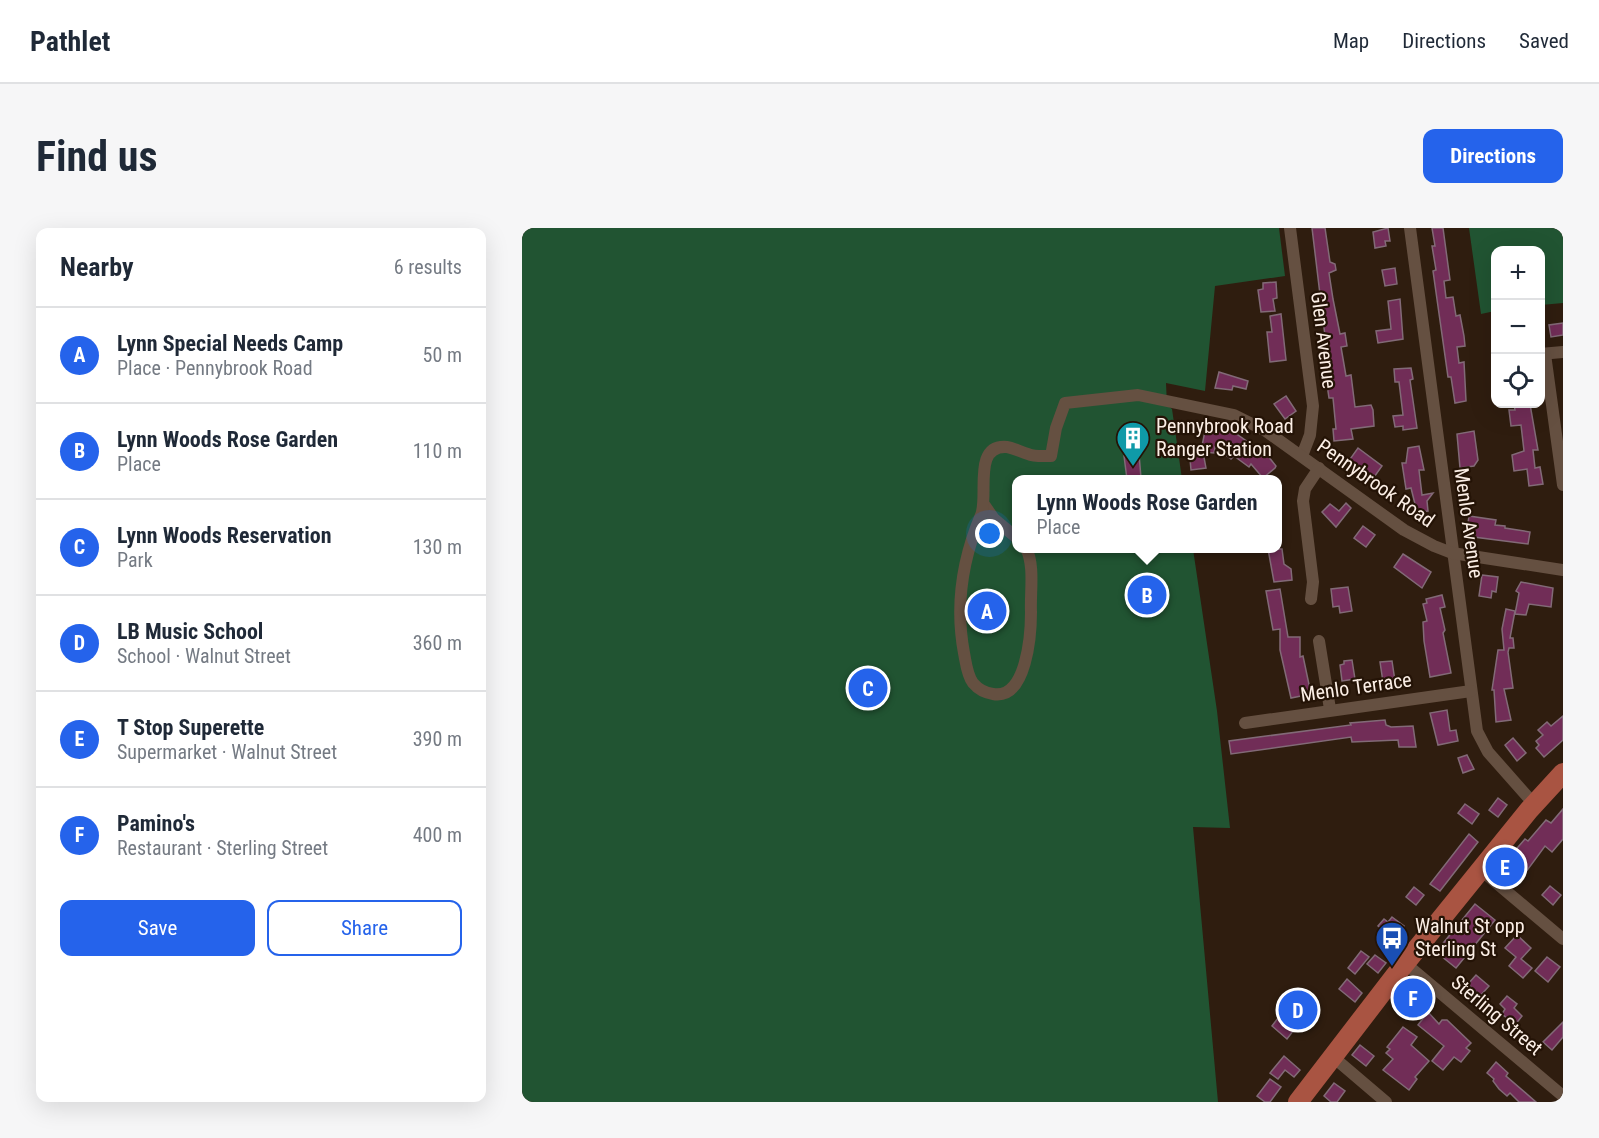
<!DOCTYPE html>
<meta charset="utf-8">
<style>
:root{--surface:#fff;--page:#f6f6f7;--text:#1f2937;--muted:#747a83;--line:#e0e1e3;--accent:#2563eb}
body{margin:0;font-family:"Roboto Condensed",sans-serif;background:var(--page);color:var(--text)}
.controls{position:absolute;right:18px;top:18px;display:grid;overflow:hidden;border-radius:12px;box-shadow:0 6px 24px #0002}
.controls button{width:54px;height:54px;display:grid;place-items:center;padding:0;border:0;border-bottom:2px solid var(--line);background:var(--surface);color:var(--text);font:30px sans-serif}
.you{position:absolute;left:468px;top:306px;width:21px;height:21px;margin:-15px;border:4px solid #fff;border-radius:50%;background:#1a73e8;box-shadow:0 0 0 9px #1a73e833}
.badge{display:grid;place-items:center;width:39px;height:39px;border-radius:50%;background:var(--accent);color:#fff;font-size:20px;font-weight:700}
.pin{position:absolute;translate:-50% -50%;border:3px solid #fff;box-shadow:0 2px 6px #0006}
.popup{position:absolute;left:490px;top:247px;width:270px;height:78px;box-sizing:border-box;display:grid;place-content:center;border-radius:12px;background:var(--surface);filter:drop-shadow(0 2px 4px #0005);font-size:20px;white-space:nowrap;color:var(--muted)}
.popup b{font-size:22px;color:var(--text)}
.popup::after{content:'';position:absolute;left:50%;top:100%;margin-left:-12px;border:12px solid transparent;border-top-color:var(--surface)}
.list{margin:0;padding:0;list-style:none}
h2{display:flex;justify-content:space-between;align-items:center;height:78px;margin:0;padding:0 24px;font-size:26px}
h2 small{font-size:20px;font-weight:400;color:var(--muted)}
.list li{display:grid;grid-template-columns:39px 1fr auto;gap:18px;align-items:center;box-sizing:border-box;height:96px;padding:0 24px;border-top:2px solid var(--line)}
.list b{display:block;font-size:22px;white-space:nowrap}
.list p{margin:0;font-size:20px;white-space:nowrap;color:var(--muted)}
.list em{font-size:20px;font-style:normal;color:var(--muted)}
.actions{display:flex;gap:12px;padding:18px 24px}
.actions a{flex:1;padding:14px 0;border:2px solid var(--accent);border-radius:12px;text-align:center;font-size:21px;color:var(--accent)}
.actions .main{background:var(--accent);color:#fff}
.icon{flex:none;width:33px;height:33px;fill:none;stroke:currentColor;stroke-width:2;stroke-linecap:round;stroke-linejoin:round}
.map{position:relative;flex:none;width:1041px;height:874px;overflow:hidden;border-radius:12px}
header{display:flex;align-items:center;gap:36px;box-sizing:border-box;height:84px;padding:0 30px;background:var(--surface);border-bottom:2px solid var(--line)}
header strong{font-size:28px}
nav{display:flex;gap:33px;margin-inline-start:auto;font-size:21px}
.intro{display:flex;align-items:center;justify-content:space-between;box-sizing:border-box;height:144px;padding:0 36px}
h1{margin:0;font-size:42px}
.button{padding:15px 27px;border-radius:12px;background:var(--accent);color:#fff;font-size:21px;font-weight:700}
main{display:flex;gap:36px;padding:0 36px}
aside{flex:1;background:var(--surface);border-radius:12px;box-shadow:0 6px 24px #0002}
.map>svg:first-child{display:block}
.green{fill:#215432}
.building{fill:#712d57;stroke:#826a77;stroke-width:1.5}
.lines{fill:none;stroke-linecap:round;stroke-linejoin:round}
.street{stroke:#655041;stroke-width:12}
.primary{stroke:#a95442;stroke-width:20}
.labels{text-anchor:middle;stroke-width:4.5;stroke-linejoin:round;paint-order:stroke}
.street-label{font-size:20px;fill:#fcefe6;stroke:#241306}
.poi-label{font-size:20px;fill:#fcefe6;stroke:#241306;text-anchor:start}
</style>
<header>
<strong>Pathlet</strong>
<nav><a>Map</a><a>Directions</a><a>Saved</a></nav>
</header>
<div class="intro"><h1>Find us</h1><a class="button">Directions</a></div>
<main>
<aside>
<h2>Nearby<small>6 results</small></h2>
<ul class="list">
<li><span class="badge">A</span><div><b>Lynn Special Needs Camp</b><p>Place · Pennybrook Road</p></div><em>50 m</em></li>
<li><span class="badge">B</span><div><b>Lynn Woods Rose Garden</b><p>Place</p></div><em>110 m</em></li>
<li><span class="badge">C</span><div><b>Lynn Woods Reservation</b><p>Park</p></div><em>130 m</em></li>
<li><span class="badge">D</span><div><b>LB Music School</b><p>School · Walnut Street</p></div><em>360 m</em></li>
<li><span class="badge">E</span><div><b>T Stop Superette</b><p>Supermarket · Walnut Street</p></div><em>390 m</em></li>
<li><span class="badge">F</span><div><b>Pamino's</b><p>Restaurant · Sterling Street</p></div><em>400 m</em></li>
</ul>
<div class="actions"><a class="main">Save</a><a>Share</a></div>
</aside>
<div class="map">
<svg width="1041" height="874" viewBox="0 0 1041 874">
<rect width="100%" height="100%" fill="#2f1d0f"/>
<g class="green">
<path d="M0,0H757L763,48L693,58L683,163L644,155L645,177L650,181L660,251L494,252V320L671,321L695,483L708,600L671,599L696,874H0Z"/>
<path d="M947,0H1041V75L1019,77L1018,22H974L973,83L959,86Z"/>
</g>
<g class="building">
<path d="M790,0H803L808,34L813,36L814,42L807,45L811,71L818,106L823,105L825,118L819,119L824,148L829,147L833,179L849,177L851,182L852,198L829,201L831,211L812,213L811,201H814L811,170H807L798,108H803Z"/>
<path d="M866,0L868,13H863L864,18L853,20L851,4Z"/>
<path d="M910,0H921L928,52L922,53L924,70L931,69L934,88L938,87L942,108L943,118L935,119L937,135L942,134L944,173L933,175L929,149H926L911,43L914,42L910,18H913Z"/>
<path d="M873,40L875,56L863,58L860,42Z"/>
<path d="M754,54L755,70L751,71L753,83L739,84L736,62L741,61V55Z"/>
<path d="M878,71L881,111L856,115L854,103L869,101L866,73Z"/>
<path d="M759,86L764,132L748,134L745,104H750L748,88Z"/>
<path d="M1041,95V107L1029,109L1027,97Z"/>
<path d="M889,140L891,151L888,152L895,200L881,202V198L873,199L871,188L881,187L877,154H873L872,141Z"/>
<path d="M697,144L726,153L724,161L711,158L710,162L693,160Z"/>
<path d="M764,168L774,183L763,191L752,176Z"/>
<path d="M992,176H1008L1016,222H1011L1013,240L1018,239L1021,256L1007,258L1005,241L992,243L990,227L1002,223L999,197L989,198L987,182H993Z"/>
<path d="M684,198L713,205L746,228L754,238L753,240L741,250L729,236L727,239L712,228L709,231L693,219L692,225L681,224L684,240L669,242L667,220L680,218Z"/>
<path d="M952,203L956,232L952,238L938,240L935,206Z"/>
<path d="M897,218L902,242H897L900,267L911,265L905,273L906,283L895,284L889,260L884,261L880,235H884L886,220Z"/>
<path d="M836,220L860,238L850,252L826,234Z"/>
<path d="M617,226L619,250L605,251L602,228Z"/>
<path d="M824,275L829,280L814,299L800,284L808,276L817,283Z"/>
<path d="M947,288L974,292L973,297L983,298V300L1008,304L1006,316L944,308Z"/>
<path d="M841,298L853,307L844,319L832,310Z"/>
<path d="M746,321H760L762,336L769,341L770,352L752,354Z"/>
<path d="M881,326L909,344L900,360L872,339Z"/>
<path d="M960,347L976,349L974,364L970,363L969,370L957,368Z"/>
<path d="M999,354L1031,360L1029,379L1007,376L1004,387L993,386L997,365L994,363Z"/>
<path d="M826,359L830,383L818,385L817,378L811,379L809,361Z"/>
<path d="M758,361L766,409H778V429L781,428L789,466L769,470L758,422V401L751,402L744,363Z"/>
<path d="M920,367L923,379L918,380L923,402L921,405L929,445L908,449L902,413L901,394L905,393L901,376L905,375L904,371Z"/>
<path d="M481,377V388L448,389V378Z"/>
<path d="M984,381L993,383L988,410H991L992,420H987L986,424L991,460L982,461L989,492L974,494L972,462H970L976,422H982L980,401Z"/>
<path d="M830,432L833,451L820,453L818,437L822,436V433Z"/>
<path d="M870,433L873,453L861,454L858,434Z"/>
<path d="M925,482L928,503L934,502L936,513L916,517L908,485Z"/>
<path d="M1041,488V512L1022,529L1014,520L1017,517L1014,513L1021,507L1016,502L1025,494L1029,498Z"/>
<path d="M863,492L864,497L869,499L891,498L894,519H877L876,512L830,514L829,509L709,526L707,513L829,497L828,495Z"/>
<path d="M991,510L1004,525L995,533L983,517Z"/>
<path d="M945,527L952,541L941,545L936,530Z"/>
<path d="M976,570L985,577L976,589L967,582Z"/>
<path d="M943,576L957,586L950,596L936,585Z"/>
<path d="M1041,581V611L1030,624L1023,618L998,652L993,647L989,651L977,641L1003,611L1006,613L1024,592L1029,595Z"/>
<path d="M947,606L956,614L918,663L908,656Z"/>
<path d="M1028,658L1039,667L1031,677L1020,667Z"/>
<path d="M892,659L902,667L894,677L884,669Z"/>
<path d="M953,676L973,692L934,740L914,724Z"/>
<path d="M870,689L882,698L873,712L856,698L862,691L866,694Z"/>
<path d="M995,707L1009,720L999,731L1010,740L1001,750L987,738L994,729L983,720Z"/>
<path d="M839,723L847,729L833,746L826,740Z"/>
<path d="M853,727L864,735L856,745L845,736Z"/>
<path d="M1025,729L1038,739L1026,754L1013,743Z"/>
<path d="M954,747L967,758L958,768L946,756Z"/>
<path d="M825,751L840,765L833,774L817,761Z"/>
<path d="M891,764L909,781L904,787L884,771Z"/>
<path d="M985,768L995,776L992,780L1000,788L993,797L980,786L983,781L978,776Z"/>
<path d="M772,769L788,781L765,811L750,798Z"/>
<path d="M906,784L917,796L920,792H925L949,815L944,820L948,823L939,834L932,829L921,842L910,833L922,818L896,797Z"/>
<path d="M1041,794V809L1030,822L1021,814Z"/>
<path d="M881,799L895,809L889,817L907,833L893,849L895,851L887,862L861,842L871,831L864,825L868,821L865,819Z"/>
<path d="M838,817L852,828L844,838L830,827Z"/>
<path d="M762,828L778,842L772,849L763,842L756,851L748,845Z"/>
<path d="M974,834L986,845L984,848L1014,874H997L988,865L985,868L977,861L971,853L972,851L965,845Z"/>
<path d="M748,851L759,859L748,874H743L735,868Z"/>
<path d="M812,855L823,863L815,874H809L802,868Z"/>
</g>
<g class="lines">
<g class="street">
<path d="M768,0L791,178L788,207L780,228"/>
<path d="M888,0L955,503L966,524L1012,576"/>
<path d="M1018,126L1041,124"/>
<path d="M1023,126L1041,257"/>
<path d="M463,278L472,291L494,309"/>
<path d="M504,320C513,338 508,364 509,384C509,405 505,472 471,466C464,465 456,461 451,455C445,447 444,435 442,425C433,377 440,332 459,287C467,268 450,216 485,219C492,220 499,224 506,226C513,229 521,228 529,228L534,200L543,175L616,167L712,187L744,203L882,302L912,318L930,325L1041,342"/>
<path d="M789,371L791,354L781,273L783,261L797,240"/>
<path d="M797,413L808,481"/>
<path d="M723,495L949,463"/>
<path d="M959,642L1041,711"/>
<path d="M884,736L1041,868"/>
<path d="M810,828L864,874"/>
</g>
<path class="primary" d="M776,874L872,749L1007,582L1041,545"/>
</g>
<defs>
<symbol id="building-pin" viewBox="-11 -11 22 30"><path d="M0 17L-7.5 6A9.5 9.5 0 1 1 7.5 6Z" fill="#0f9aa8" stroke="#241306"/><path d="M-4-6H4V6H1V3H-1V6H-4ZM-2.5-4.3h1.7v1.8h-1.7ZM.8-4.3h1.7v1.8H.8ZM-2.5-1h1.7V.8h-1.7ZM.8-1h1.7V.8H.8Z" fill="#fff"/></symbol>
<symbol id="bus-pin" viewBox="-11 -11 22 30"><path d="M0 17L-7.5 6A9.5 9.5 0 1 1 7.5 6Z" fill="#1a4fb4" stroke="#241306"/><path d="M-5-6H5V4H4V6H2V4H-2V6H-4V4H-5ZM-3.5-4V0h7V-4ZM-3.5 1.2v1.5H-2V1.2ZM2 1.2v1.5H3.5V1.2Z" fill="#fff"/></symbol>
</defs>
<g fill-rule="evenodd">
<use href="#building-pin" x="592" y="191" width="38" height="52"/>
<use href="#bus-pin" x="851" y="691" width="38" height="52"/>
</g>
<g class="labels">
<g class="street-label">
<text transform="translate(802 112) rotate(83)" y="7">Glen Avenue</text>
<text transform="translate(854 255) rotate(35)" y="7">Pennybrook Road</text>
<text transform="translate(947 295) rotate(82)" y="7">Menlo Avenue</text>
<text transform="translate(834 459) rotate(-8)" y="7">Menlo Terrace</text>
<text transform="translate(975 787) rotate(40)" y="7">Sterling Street</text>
</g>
<g class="poi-label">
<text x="634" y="205">Pennybrook Road<tspan x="634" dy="23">Ranger Station</tspan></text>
<text x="893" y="705">Walnut St opp<tspan x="893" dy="23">Sterling St</tspan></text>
</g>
</g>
</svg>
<div class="controls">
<button>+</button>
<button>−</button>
<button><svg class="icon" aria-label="locate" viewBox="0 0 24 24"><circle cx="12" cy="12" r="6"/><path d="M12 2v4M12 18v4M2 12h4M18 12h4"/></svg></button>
</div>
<div class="you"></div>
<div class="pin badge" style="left:465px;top:383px">A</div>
<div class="pin badge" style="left:625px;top:367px">B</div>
<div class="popup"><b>Lynn Woods Rose Garden</b>Place</div>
<div class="pin badge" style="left:346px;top:460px">C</div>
<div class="pin badge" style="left:776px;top:782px">D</div>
<div class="pin badge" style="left:983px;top:639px">E</div>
<div class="pin badge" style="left:891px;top:770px">F</div>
</div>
</main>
